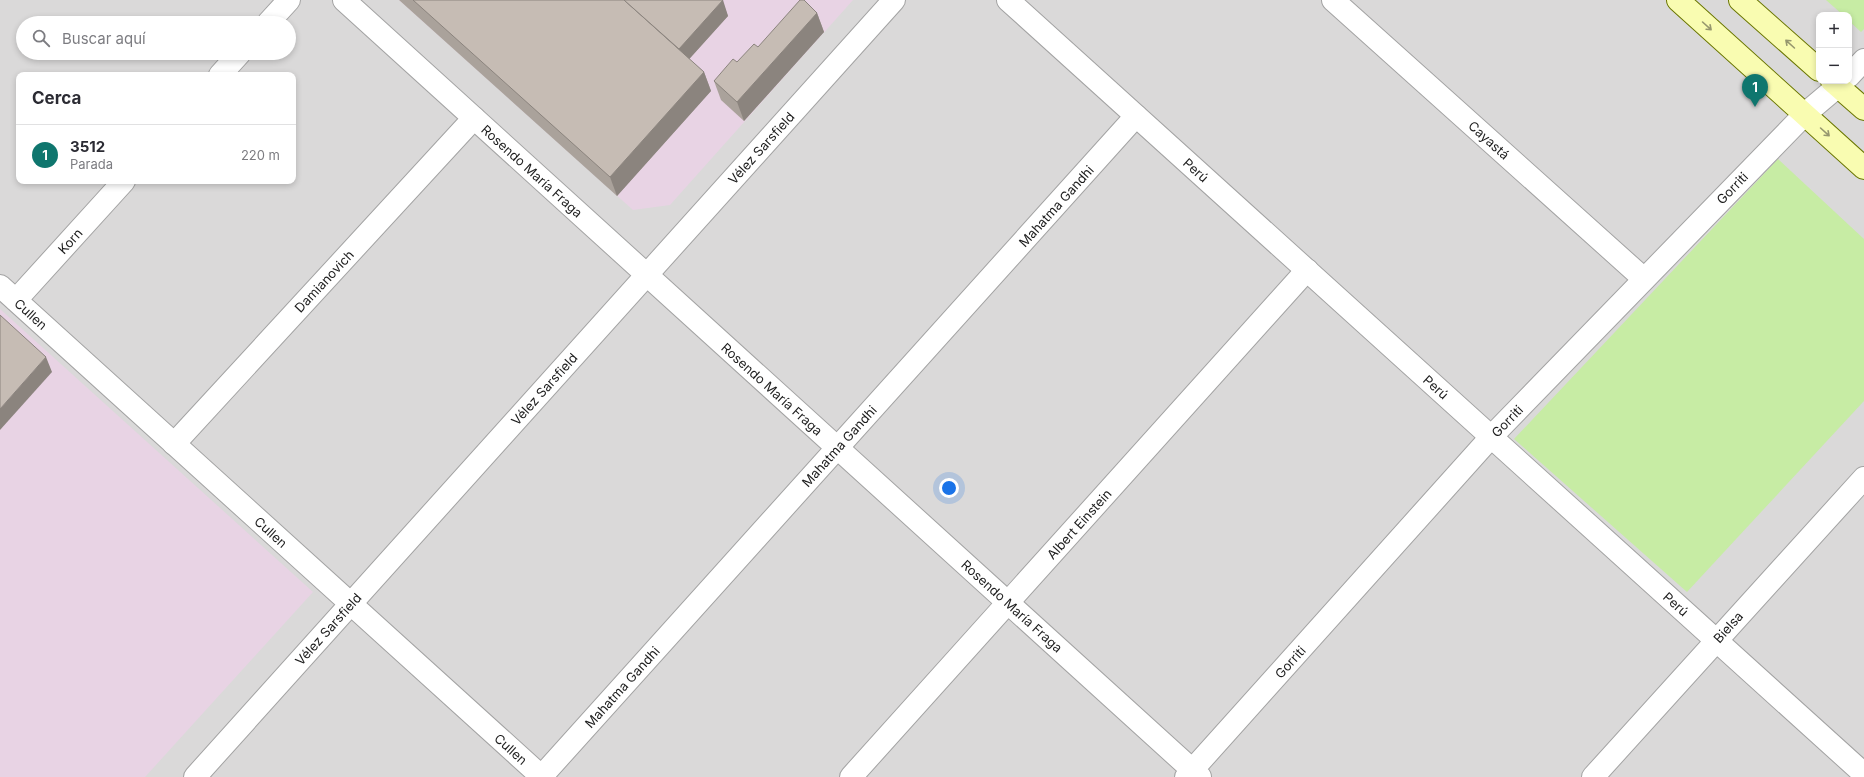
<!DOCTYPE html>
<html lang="es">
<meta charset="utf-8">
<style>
:root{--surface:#fff;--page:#f7f7f7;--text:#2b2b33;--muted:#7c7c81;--line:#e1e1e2;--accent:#0f766e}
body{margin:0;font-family:Inter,sans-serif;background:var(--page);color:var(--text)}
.controls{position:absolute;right:12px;top:12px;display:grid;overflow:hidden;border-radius:8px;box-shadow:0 2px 6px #0003}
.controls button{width:36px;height:36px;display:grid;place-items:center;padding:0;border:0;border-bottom:1px solid var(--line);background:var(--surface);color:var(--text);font:20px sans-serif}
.you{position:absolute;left:949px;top:488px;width:14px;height:14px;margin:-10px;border:3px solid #fff;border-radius:50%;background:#1a73e8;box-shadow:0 0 0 6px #1a73e833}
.badge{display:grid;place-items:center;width:26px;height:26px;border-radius:50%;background:var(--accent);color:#fff;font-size:13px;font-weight:700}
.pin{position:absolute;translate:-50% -33px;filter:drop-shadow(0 1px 2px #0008)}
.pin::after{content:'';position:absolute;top:21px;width:14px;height:12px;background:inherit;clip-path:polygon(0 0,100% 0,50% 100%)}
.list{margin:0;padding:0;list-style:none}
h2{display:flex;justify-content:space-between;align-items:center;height:52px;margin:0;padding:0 16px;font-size:17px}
h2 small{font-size:13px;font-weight:400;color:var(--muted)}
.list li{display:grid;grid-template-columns:26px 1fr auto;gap:12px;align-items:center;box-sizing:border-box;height:60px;padding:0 16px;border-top:1px solid var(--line)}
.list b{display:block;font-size:15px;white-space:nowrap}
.list p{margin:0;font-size:13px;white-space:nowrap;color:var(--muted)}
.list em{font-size:13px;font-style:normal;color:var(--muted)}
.icon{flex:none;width:22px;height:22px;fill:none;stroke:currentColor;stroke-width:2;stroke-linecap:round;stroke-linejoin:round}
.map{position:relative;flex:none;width:1864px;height:777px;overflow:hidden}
.search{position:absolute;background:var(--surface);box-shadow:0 2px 6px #0003;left:16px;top:16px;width:280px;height:44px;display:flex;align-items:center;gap:10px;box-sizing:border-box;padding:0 14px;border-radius:22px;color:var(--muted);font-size:15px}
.panel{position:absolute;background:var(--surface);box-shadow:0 2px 6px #0003;left:16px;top:72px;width:280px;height:112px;border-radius:8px}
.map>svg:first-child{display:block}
.residential{fill:#dad9d9;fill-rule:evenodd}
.industrial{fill:#e8d3e4}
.grass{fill:#c7eca4}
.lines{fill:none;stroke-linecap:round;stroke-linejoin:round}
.street-casing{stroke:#a3a3a3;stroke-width:24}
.secondary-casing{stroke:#6a7600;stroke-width:24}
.street{stroke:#fff;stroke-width:22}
.secondary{stroke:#f9fcb1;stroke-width:22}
.wall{fill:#aaa29b}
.shaded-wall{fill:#8b847e}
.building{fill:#c6bcb4;stroke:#8b847e}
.oneway{stroke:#96976e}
.labels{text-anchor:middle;stroke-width:3;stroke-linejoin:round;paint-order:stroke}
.street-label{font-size:13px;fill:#1c1c1c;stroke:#fff}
</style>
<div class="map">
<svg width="1864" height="777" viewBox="0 0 1864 777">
<rect width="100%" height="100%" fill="#eeeae1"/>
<path class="residential" d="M0,0H1864V777H0ZM1819,15H1849V81H1819ZM23,23H289V53H23ZM19,75H293V181H19Z"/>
<g class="industrial">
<path d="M399,0H853L670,205L633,210Z"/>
<path d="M0,309L313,592L145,777H0Z"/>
</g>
<g class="grass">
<path d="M1826,0H1864V29L1861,32L1849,21V15H1843Z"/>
<path d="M1778,159L1864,239V401L1687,592L1514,439Z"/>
</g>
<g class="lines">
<defs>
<g id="street">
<path d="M344,0L1200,777"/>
<path d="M1008,0L1864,774"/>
<path d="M1333,0L1644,279"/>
<path d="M268,23L289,0"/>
<path d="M220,75L240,53"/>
<path d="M1849,76L1864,60"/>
<path d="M0,286L542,777"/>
<path d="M16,300L124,181"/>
<path d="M174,444L474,118"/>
<path d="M195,777L894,0"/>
<path d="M541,777L1136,116"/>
<path d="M851,777L1307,270"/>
<path d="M1186,777L1491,437L1805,114L1844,81"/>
<path d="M1593,777L1864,478"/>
</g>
<g id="secondary">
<path d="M1678,0L1864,168"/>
<path d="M1740,0L1819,70"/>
<path d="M1832,81L1864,109"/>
</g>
</defs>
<use href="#street" class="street-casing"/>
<use href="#secondary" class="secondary-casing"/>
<use href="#street" class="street"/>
<use href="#secondary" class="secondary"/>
</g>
<g class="wall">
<path d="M399,0H722L728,16L689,59L704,72L711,91L617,196Z"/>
<path d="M817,13L824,32L744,121L721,100L714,81L758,47Z"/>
</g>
<g class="shaded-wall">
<path d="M723,0L728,16L683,66L677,51Z"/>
<path d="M817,13L824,32L744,121L737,102Z"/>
<path d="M704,72L711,91L617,196L610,177Z"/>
<path d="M46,357L52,372L0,430V409Z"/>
</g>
<g class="building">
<path d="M413,0H624L704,72L610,177Z"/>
<path d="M624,0H723L679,49Z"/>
<path d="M800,0H804L817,13L737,102L714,81L733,59L737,62L754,44L758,47Z"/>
<path d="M0,315L46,357L0,409Z"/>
</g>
<defs><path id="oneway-shaft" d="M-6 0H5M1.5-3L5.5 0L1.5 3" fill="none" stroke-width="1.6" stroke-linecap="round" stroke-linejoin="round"/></defs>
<g class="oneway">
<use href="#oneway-shaft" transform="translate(1707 26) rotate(42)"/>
<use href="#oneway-shaft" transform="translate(1790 44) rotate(-138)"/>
<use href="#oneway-shaft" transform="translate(1825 132) rotate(42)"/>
</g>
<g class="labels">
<g class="street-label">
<text transform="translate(1489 140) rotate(42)" y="5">Cayastá</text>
<text transform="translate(761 148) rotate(-48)" y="5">Vélez Sarsfield</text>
<text transform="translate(1196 170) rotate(42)" y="5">Perú</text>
<text transform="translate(532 171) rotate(42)" y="5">Rosendo María Fraga</text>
<text transform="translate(1732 188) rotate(-46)" y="5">Gorriti</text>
<text transform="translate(1056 206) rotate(-48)" y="5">Mahatma Gandhi</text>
<text transform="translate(70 241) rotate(-48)" y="5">Korn</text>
<text transform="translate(324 281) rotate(-47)" y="5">Damianovich</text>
<text transform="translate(31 314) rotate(42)" y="5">Cullen</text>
<text transform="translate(1436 387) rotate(42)" y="5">Perú</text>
<text transform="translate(544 389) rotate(-48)" y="5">Vélez Sarsfield</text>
<text transform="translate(772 389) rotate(42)" y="5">Rosendo María Fraga</text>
<text transform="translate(1507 421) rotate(-46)" y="5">Gorriti</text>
<text transform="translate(839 446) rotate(-48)" y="5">Mahatma Gandhi</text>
<text transform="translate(1079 524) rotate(-48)" y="5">Albert Einstein</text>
<text transform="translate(271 532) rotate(42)" y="5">Cullen</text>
<text transform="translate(1676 604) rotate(42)" y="5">Perú</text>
<text transform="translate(1012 606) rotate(42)" y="5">Rosendo María Fraga</text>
<text transform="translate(1728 627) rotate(-48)" y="5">Bielsa</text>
<text transform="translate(328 629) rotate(-48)" y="5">Vélez Sarsfield</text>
<text transform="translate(1290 662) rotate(-48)" y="5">Gorriti</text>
<text transform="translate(622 687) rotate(-48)" y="5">Mahatma Gandhi</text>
<text transform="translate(511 749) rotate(42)" y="5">Cullen</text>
</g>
</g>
</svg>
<div class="controls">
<button>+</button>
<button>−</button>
</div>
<div class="you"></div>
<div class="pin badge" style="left:1755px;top:107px">1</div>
<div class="search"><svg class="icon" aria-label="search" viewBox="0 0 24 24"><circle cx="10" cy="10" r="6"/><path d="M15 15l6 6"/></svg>Buscar aquí</div>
<section class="panel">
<h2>Cerca<small></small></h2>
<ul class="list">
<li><span class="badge">1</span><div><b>3512</b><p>Parada</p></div><em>220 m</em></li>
</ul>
</section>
</div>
